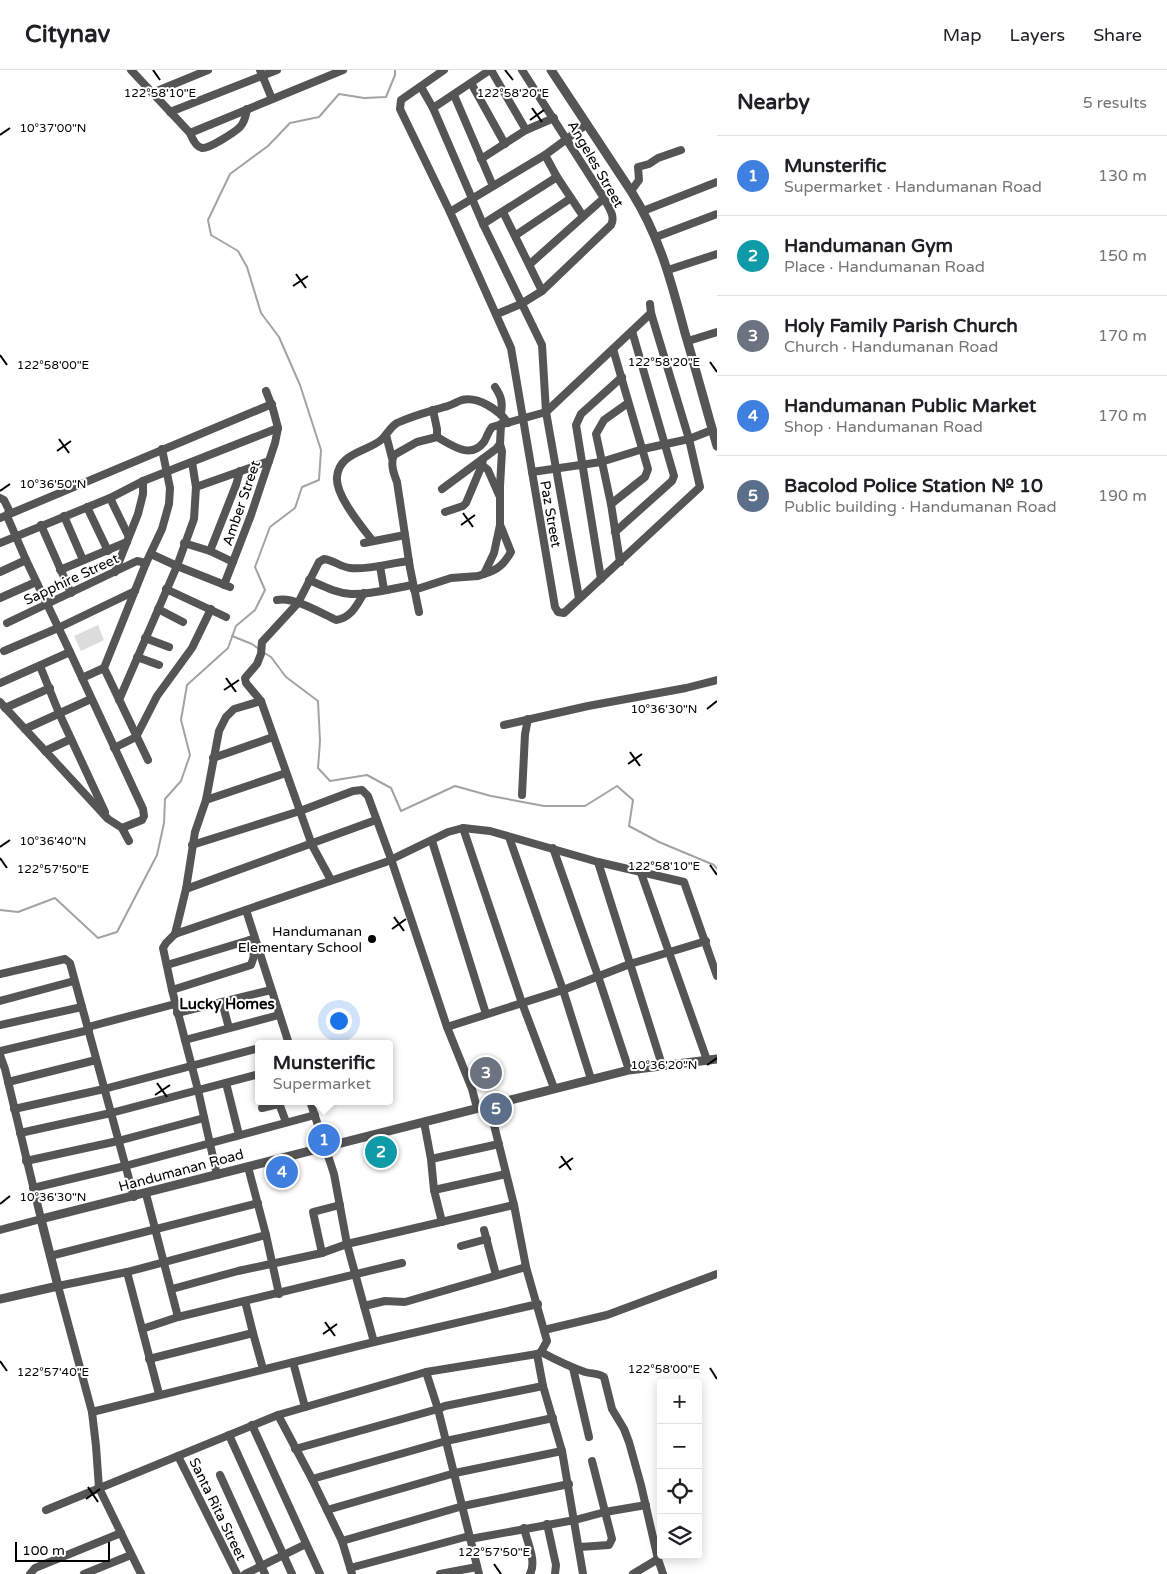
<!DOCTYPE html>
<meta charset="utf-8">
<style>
:root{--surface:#fff;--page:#f2f2f2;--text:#202124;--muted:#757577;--line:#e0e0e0;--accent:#000}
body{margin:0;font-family:"Varela Round",sans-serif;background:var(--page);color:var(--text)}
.controls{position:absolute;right:15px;bottom:15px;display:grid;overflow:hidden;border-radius:5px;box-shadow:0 2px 12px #0003}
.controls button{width:45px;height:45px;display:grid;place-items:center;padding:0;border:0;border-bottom:1px solid var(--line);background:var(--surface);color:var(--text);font:25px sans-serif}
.scale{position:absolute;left:15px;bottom:12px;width:95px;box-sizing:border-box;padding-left:5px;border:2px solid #000;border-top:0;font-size:14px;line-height:18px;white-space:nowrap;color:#000;-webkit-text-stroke:4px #fff;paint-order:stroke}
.you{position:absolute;left:338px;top:950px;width:18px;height:18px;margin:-12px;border:4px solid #fff;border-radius:50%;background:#1a73e8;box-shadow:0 0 0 8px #1a73e833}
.badge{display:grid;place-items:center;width:32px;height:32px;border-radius:50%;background:var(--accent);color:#fff;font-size:16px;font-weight:700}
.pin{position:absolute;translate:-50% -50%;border:2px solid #fff;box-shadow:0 1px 5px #0006}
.popup{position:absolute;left:255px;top:970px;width:138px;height:65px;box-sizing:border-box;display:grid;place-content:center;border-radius:5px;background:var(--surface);filter:drop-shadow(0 1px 4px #0005);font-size:16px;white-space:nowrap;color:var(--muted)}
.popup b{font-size:19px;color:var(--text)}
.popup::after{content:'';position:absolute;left:50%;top:100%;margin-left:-10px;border:10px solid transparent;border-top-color:var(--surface)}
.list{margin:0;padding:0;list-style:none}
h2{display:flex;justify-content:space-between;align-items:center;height:65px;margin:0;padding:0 20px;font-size:21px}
h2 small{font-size:16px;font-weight:400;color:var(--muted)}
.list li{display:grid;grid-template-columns:32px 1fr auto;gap:15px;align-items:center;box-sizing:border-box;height:80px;padding:0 20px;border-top:1px solid var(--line)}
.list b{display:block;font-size:19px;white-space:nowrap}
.list p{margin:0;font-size:16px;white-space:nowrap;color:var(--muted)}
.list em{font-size:16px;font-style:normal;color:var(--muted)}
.icon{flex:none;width:28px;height:28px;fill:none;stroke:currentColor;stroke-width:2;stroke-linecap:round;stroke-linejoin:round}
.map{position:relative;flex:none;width:717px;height:1504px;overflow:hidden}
header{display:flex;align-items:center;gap:30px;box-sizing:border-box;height:70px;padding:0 25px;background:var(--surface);border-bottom:1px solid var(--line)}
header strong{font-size:24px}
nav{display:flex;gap:28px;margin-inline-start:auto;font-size:18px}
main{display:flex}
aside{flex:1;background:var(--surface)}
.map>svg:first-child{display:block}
.park{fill:#dcdcdc}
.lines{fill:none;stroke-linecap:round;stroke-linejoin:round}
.stream{stroke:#a3a3a3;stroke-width:2}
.minor{stroke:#555;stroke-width:8}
.tertiary{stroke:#555;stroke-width:9}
.ticks{fill:none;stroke:#000;stroke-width:2}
.poi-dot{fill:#000;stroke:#fff;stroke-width:2}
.labels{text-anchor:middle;stroke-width:4;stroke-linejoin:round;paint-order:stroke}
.street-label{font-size:14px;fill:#000;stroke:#fff}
.poi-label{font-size:14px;fill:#000;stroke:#fff;text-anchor:end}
.neighbourhood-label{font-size:15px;font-weight:bold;fill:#000;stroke:#fff}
.ticks-label{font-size:12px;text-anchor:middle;fill:#000;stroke:#fff;stroke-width:4;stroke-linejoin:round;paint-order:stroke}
</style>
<header>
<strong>Citynav</strong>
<nav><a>Map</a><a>Layers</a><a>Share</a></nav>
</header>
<main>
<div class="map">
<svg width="717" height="1504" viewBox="0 0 717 1504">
<rect width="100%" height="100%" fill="#fff"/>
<path class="park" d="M98,555L104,570L81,581L74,566Z"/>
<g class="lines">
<g class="stream">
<path d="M232,566L252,574L259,579"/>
<path d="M263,582L271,587L286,607L318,631L320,671L318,698L330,711L367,705L391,718L401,741L455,716L491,726L544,736H585L617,716L633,730L629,756L659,772L714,795L717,799"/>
<path d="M0,840L18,842L55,828L98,868L117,862L157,785L164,753L165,729L181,711L190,685L181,650L187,615L228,578L236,556L255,540L265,520L255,497L270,457L295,438L302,417L319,410L321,380L300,315L279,267L261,243L247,197L238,181L211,165L208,150L230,104L268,76L290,53L319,47L339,24L364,28L386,27L395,5V0"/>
</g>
<g class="minor">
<path d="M131,0L190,63C192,68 196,77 202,78C209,79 235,62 240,57C245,52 246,45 247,39"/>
<path d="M260,0L272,29"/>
<path d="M444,0L401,30L400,39L450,142L511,278L555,537L558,542L564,543L700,417L689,369L651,243L650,234"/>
<path d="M491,0L526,60"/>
<path d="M471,13L505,74"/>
<path d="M421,17L433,38L483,154L542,275L546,342L579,528"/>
<path d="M152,23L208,0"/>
<path d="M454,25L493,116"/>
<path d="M433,38L490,0"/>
<path d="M170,42L277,0"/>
<path d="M190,63L343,0"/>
<path d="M545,85L557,107L583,146"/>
<path d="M481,89L526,60L554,48"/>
<path d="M631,121L639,110L638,97L649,94L658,88L681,80"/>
<path d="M643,141L717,112"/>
<path d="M450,142L545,85L587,54"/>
<path d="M503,142L542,221"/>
<path d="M483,154L557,107"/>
<path d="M516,165L571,128"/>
<path d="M656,167L717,144"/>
<path d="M530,194L604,128"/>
<path d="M668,200L717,184"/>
<path d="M497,244L521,234L542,221L611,155C616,146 608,137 604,128L522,0"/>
<path d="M688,271L717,262"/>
<path d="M495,317C501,326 503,332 501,343"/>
<path d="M433,340L437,359V367"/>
<path d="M386,365L392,388"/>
<path d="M482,395L488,400L499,425"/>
<path d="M532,402L601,392L643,379L689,369L712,360"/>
<path d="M196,417L269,391"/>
<path d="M442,419L496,379L500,374L501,354"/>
<path d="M0,428L4,430L9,440L7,446L26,490L70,582L143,739L144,746L142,750L122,758"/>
<path d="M110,428L128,465"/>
<path d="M611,434L645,407L648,399L613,279"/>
<path d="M87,437L108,481"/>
<path d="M445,442L463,436L466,433L482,395L483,389"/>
<path d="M64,446L83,490"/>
<path d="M0,448L272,334"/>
<path d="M41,455L71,523"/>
<path d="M615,462L672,411L674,406L632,261"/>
<path d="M372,470C362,457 335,425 337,407C339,383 366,382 381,370C387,365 390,357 397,353C412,346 428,342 444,337C450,336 456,332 462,330C478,326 499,340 508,353"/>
<path d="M0,473L110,428L143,411L278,358"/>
<path d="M184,473L210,481L233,492"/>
<path d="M364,473L405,465"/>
<path d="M210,481L236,415L240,401"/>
<path d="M151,484L177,496L230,517"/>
<path d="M620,492L611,434L596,364L604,350L628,333"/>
<path d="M380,496L384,520"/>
<path d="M60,500L127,472"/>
<path d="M0,502L26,490"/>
<path d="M115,502L138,444L143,424V411"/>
<path d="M484,504C498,500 504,494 511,482L501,457"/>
<path d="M601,509L576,355L581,344L622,307"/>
<path d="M309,510C323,516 336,523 351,524C371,525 393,518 413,515"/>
<path d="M224,515L251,445L275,373L278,358L273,339L266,321"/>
<path d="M166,519L226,547"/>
<path d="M414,520L451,508L478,506L484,504L494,483L500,455V416L502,381L500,374"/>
<path d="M0,528L36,512"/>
<path d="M277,530C293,526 321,543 336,550C351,548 357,535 364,523"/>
<path d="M158,539L183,552"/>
<path d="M419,542L410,498L397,412C394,404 390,394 394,385L417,372L437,367C452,375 470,390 484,372C487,367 488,362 492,357L546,342L651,243"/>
<path d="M7,553L137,491L146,493"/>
<path d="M145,568L169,577"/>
<path d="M4,581L58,558L135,521"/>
<path d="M137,587L159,595"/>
<path d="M40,596L59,643L105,742"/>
<path d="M82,608L104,598"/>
<path d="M0,613L70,582"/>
<path d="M119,630L177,496L194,449L196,417L192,392"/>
<path d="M261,631L246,613L245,608L257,594L261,584L262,572L298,533L319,492L324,489C333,490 341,497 350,498C369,500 390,493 409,491"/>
<path d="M0,632L108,749L122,758L129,771"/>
<path d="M5,638L50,618"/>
<path d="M504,655L588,636L686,618L717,610"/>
<path d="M25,659L91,629"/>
<path d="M114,678L136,667L157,626L192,578L211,539"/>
<path d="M45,681L71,669"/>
<path d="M213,688L273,667"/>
<path d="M148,690L104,598L146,493L162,459L169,434L170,418L162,379"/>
<path d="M522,725L525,664L528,649"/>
<path d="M206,730L286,703"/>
<path d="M463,758L522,933L554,1018"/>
<path d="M509,767L563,920L591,1009"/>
<path d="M432,771L486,944"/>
<path d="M192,775L300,741L353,721L362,720L368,726L391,789L447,957L472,1019L477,1038"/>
<path d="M553,778L598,906L629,1000"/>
<path d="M598,792L662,995"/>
<path d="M641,803L707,990"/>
<path d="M186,819L376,750"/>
<path d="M246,840L289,974"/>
<path d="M175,864L186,819L195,762L206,730L219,661L226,647L234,639L261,631L312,775L331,810"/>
<path d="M167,895L253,869"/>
<path d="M0,904L65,889L70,893L134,1127"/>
<path d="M172,920L251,895L254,886L250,870"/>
<path d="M0,931L74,911"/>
<path d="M222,932L229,958"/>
<path d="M177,943L271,920"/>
<path d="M0,955L82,937"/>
<path d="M88,957L175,934"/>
<path d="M447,957L563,920L630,894L706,871"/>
<path d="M185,970L279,945"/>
<path d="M0,981L89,960"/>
<path d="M0,985L5,999L41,1149L0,1160"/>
<path d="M8,1012L96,990"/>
<path d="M226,1013L239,1065"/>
<path d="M310,1031L334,1104L347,1174L364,1236L385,1231L405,1232L526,1197"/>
<path d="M262,1038L278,1034L280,1036L286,1052"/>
<path d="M14,1039L104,1019L259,978"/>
<path d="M424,1052L431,1089L434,1120L442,1152"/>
<path d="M20,1063L111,1043L259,1004"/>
<path d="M431,1089L499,1074"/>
<path d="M26,1091L118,1071L204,1048"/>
<path d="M248,1097L266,1165L279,1224"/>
<path d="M217,1105L198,1020L172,920L163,878L166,873L175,864L386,792L448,762L463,758L490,761L598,792L684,812L717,906"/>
<path d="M33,1118L125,1096L315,1045"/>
<path d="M434,1120L506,1104"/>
<path d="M146,1124L178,1247"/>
<path d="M484,1160L496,1205"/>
<path d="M461,1176L487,1169"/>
<path d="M322,1183L313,1142L340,1135"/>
<path d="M50,1186L258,1133"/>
<path d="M127,1202L142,1259"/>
<path d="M172,1219L238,1201L322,1183L347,1174L514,1135"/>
<path d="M245,1231L253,1263"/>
<path d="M364,1236L374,1272"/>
<path d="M544,1260L607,1245L717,1204"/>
<path d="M541,1282C556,1290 570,1297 585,1302C592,1304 599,1303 604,1307L612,1339L624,1359L629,1372L641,1415L658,1489"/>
<path d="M537,1284L543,1316L562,1381L583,1504"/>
<path d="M149,1289L253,1263L263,1299"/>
<path d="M293,1292L305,1337"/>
<path d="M573,1298L589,1367"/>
<path d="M426,1302L438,1339L479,1504"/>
<path d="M159,1324L142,1259L178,1247L402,1193"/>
<path d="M92,1342L374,1272L538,1234"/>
<path d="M278,1345L312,1409L342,1471L352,1504"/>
<path d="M252,1355L320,1504"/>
<path d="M229,1365L292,1504"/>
<path d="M295,1379L438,1339L445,1336L543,1316"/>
<path d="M178,1386L237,1504"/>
<path d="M220,1405L265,1504"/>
<path d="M312,1409L446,1371L553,1348"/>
<path d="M46,1440L278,1345L426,1302L537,1284L541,1282L547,1271L526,1197L514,1135L489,1035"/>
<path d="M327,1440L455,1403L562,1381"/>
<path d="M547,1454L556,1495L555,1504"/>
<path d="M524,1458C527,1472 537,1491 530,1504"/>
<path d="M470,1469L575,1450L605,1442L646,1435"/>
<path d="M342,1471L463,1436L569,1414"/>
<path d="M580,1477L609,1475L612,1469L592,1391"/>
<path d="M350,1498L469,1466"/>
<path d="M30,1504L35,1498L121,1463"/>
<path d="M84,1504L131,1485"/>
<path d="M141,1504L99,1418L96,1376L92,1342L58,1216L127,1202L266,1165"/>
<path d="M245,1504L306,1474"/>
<path d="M440,1504L477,1497"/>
<path d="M633,1504L658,1489L663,1504"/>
</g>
<g class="tertiary">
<path d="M551,0L631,121C660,167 671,211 685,263C696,300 706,338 717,376"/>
<path d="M0,1229L58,1216L41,1149L629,1000L717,989"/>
</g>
</g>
<path class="ticks" d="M153,0L160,10M505,0L513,10M532,38L542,52M530,50L544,40M0,65L10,58M296,204L306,218M293,216L308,206M0,285L7,295M710,292L717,302M59,369L69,383M57,381L71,371M0,421L10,414M463,443L473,457M461,455L475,445M226,608L236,622M224,620L239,610M707,639L717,631M630,682L640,696M628,694L642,684M0,777L10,770M0,788L7,798M710,795L717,805M394,847L404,861M392,859L406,849M707,995L717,988M157,1013L167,1027M155,1025L170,1015M561,1086L571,1100M559,1098L573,1088M0,1134L10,1126M325,1252L335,1266M323,1264L337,1254M0,1291L7,1301M710,1298L717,1309M88,1417L98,1432M86,1429L100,1419M494,1494L501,1504"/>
<circle class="poi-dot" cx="372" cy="869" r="5"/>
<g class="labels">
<g class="street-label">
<text transform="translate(596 94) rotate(60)" y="5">Angeles Street</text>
<text transform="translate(241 433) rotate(-71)" y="5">Amber Street</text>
<text transform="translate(551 444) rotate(80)" y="5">Paz Street</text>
<text transform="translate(71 509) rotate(-25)" y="5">Sapphire Street</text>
<text transform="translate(181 1100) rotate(-15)" y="5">Handumanan Road</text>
<text transform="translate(218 1439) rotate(64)" y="5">Santa Rita Street</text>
</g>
<g class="poi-label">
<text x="362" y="866">Handumanan<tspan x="362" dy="16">Elementary School</tspan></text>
</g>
<g class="neighbourhood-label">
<text x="227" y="939">Lucky Homes</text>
</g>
</g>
<g class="ticks-label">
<text x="160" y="27">122°58'10"E</text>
<text x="513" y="27">122°58'20"E</text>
<text x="53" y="62">10°37'00"N</text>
<text x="664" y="296">122°58'20"E</text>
<text x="53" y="299">122°58'00"E</text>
<text x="53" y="418">10°36'50"N</text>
<text x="664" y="643">10°36'30"N</text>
<text x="53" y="775">10°36'40"N</text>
<text x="664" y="800">122°58'10"E</text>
<text x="53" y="803">122°57'50"E</text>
<text x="664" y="999">10°36'20"N</text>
<text x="53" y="1131">10°36'30"N</text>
<text x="664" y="1303">122°58'00"E</text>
<text x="53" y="1306">122°57'40"E</text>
<text x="494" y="1486">122°57'50"E</text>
</g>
</svg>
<div class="controls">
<button>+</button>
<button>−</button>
<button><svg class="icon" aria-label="locate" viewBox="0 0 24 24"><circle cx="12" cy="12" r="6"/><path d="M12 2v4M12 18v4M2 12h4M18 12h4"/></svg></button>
<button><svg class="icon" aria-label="layers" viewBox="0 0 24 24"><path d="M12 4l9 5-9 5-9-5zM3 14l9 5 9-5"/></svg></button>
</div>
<div class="scale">100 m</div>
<div class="you"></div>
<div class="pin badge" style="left:324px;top:1070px;background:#3f7fe0">1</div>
<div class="popup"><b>Munsterific</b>Supermarket</div>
<div class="pin badge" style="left:381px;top:1082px;background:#0f9aa8">2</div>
<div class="pin badge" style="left:486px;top:1003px;background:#6b7280">3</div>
<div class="pin badge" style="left:282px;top:1102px;background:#3f7fe0">4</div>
<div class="pin badge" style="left:496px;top:1039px;background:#5c6f8a">5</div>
</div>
<aside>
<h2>Nearby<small>5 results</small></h2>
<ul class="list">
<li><span class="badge" style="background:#3f7fe0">1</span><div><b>Munsterific</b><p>Supermarket · Handumanan Road</p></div><em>130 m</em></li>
<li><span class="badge" style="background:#0f9aa8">2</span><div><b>Handumanan Gym</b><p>Place · Handumanan Road</p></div><em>150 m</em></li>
<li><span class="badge" style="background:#6b7280">3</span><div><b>Holy Family Parish Church</b><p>Church · Handumanan Road</p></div><em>170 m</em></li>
<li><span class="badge" style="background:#3f7fe0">4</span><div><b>Handumanan Public Market</b><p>Shop · Handumanan Road</p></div><em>170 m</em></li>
<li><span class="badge" style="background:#5c6f8a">5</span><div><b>Bacolod Police Station № 10</b><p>Public building · Handumanan Road</p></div><em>190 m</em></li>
</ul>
</aside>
</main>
